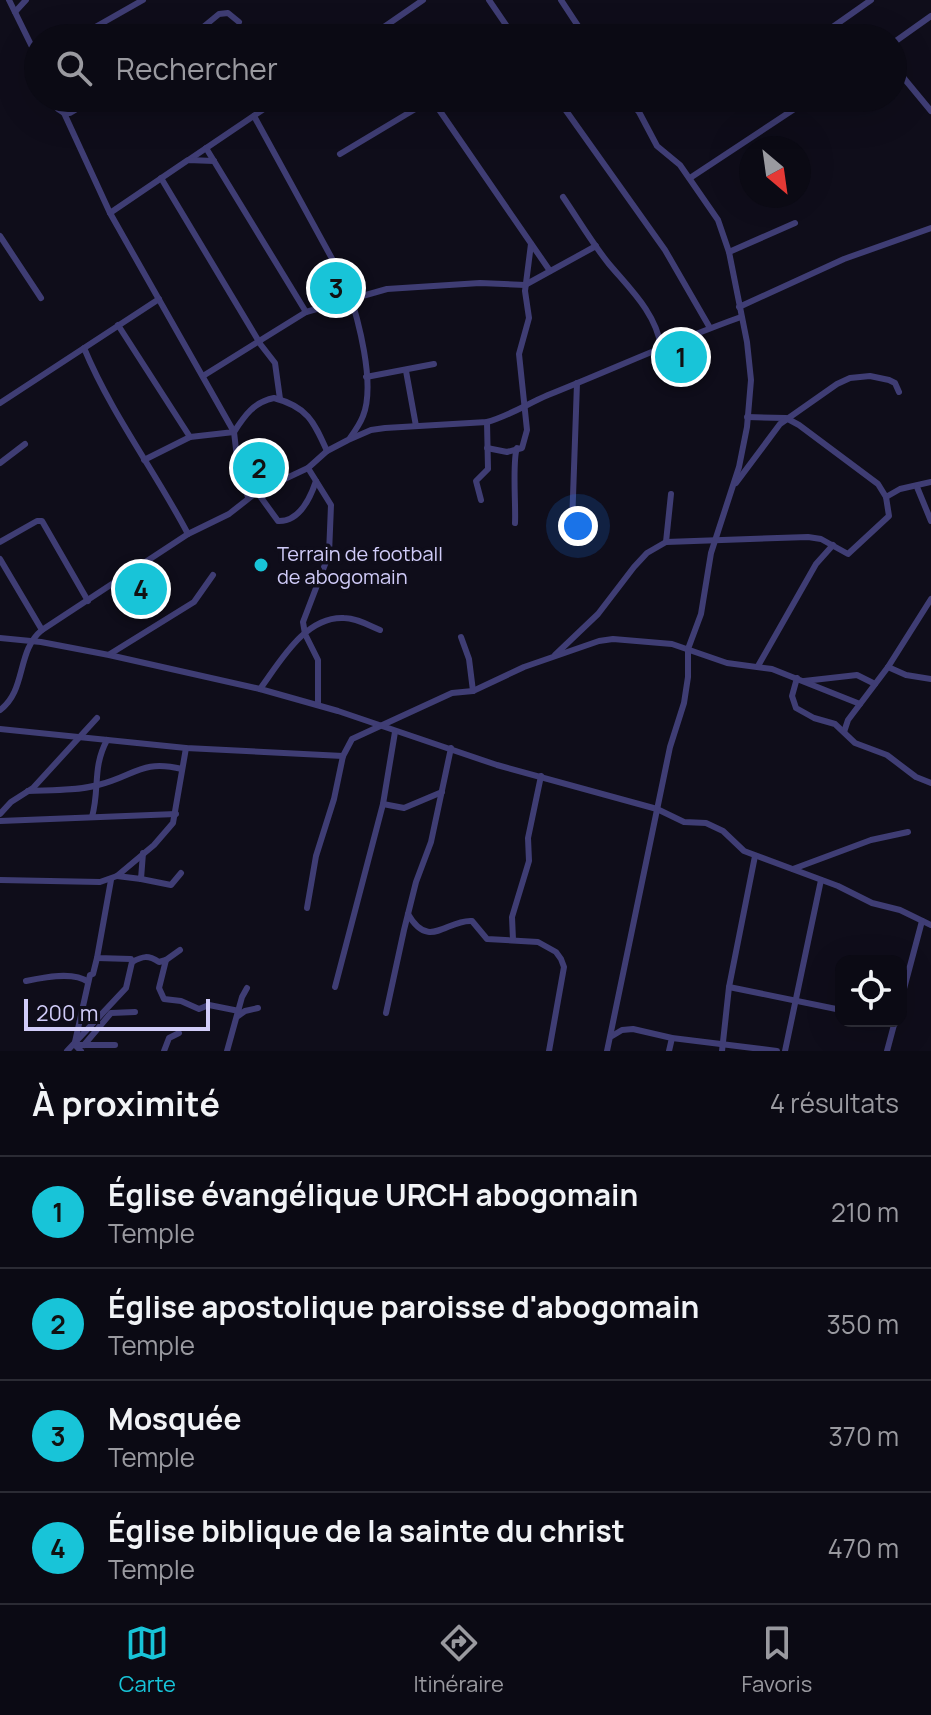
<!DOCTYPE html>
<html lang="fr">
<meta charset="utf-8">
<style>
:root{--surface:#0b0a14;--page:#191822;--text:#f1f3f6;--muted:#9a9aa0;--line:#2b2b34;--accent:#18c4d8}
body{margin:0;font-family:Manrope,sans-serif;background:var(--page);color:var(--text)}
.controls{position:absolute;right:24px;bottom:24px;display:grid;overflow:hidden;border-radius:16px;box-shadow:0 8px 32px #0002}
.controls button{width:72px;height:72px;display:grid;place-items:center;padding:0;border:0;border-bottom:2px solid var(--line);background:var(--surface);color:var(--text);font:40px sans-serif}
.compass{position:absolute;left:739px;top:136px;width:72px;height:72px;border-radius:50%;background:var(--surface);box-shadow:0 8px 32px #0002;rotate:151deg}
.scale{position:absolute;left:24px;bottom:20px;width:186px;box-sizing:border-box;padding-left:8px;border:4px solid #d1ccf9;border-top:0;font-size:22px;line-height:28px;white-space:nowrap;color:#d1ccf9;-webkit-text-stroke:6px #0f0d1a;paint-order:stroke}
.you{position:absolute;left:578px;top:526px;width:28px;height:28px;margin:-20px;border:6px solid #fff;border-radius:50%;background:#1a73e8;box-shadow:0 0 0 12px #1a73e833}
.badge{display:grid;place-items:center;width:52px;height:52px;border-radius:50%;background:var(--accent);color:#111;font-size:26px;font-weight:700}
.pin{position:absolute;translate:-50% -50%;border:4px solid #fff;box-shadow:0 2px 8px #0006}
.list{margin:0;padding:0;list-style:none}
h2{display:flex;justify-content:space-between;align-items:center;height:104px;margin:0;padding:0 32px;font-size:34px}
h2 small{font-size:26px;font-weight:400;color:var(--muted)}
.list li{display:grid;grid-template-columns:52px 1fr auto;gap:24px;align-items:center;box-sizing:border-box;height:112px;padding:0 32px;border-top:2px solid var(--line)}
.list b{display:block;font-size:30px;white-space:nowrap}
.list p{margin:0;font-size:26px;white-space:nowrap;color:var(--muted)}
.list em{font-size:26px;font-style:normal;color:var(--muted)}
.icon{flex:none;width:44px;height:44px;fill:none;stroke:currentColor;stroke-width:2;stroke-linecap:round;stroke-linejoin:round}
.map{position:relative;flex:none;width:931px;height:1051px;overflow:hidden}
.search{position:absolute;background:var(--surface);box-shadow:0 8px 32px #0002;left:24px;right:24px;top:24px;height:88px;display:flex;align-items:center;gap:20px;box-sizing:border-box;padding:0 28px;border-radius:44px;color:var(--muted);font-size:30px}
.sheet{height:552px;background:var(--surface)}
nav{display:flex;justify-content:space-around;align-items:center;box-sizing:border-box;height:112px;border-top:2px solid var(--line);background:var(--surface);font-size:22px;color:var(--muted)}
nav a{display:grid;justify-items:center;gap:4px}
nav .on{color:var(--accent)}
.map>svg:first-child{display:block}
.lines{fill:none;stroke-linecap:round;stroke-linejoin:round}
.minor{stroke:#3f3d74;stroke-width:6}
.poi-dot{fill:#18c4d8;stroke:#0f0d1a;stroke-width:3}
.labels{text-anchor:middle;stroke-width:7;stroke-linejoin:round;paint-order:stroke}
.poi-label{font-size:20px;fill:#d1ccf9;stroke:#0f0d1a;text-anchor:start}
</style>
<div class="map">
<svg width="931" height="1051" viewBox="0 0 931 1051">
<rect width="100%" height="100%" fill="#0f0d1a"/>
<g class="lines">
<g class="minor">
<path d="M9,0L38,59"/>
<path d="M489,0L515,38"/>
<path d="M561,0L586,38"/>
<path d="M15,12L26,0"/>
<path d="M383,28L390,38"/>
<path d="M76,38L143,0"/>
<path d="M190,38L219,14L228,13L239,22"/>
<path d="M368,38L423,0"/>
<path d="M817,38L871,0"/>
<path d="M893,43L931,16"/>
<path d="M893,65L931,111"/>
<path d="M52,98L58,109L64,113H70L95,98"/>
<path d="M431,98L550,271"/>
<path d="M557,98L665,250L710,328"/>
<path d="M64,113L110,213L234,432L190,437L144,460"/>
<path d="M254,116L347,286C358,318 376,384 363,416C360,424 355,431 350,438"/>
<path d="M206,148L306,312"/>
<path d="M340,154L432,99"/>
<path d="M190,159L280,98"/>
<path d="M161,178L261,345L275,363L280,399"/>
<path d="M690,178L811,98"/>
<path d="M563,197C578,219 592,243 609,264C630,289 656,313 661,347"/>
<path d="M110,213L188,160L214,161"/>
<path d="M0,236L41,298"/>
<path d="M729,252L795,223"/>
<path d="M739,307L844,259L931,228"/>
<path d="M118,325L190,437"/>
<path d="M84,348C112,415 155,471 188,534"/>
<path d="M406,371L416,426"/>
<path d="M203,376L306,312L387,289L480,283L525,285L596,246"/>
<path d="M366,377L434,364"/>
<path d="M0,403L159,299"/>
<path d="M747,417L786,418L799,425L878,484L886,497L900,489L931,482"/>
<path d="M487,448L507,452L522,448L527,430L519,354L529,318L525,291L531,244"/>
<path d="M0,463L25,444"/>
<path d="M308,468L331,505L329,554L303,622L305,634L318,660V705"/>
<path d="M736,483L780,424L837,384L850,378L870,376L889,380L895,383L899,392"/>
<path d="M917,487L931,521"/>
<path d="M257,492L278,521C299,522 310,499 316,481"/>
<path d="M248,497L238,466L234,432C245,415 254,402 274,398C308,407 314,422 327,451"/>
<path d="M481,500L476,481L488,469L487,422"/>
<path d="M515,523C516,506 512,460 517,448"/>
<path d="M572,525L577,383"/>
<path d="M0,542L37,521H42L88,601"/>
<path d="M666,542L671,494"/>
<path d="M0,559L42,630"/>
<path d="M461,637L469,659L473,691"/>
<path d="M0,638L41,642L109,655L260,689L338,711L497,765L657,809L684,822L706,823L723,831L744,851L838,886L872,903L900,910L931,925"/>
<path d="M110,654L194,602L213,575"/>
<path d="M555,655L598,614L634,567L647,553L666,542L808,537L821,539L848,554L889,516L886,497"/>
<path d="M758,666L816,564L833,545"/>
<path d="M888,667L906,675L931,679"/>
<path d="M797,678L792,696L796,708L814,718L835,724L855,743L887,755L916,777L931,783"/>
<path d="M804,681L857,675L875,684"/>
<path d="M260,689C280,662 305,616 344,618C356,618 368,625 380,630"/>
<path d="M0,710C27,690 16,651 42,630L188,534L229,514L257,492L308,468L327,451L348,440L371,430L385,428L487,422C509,416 527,404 548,395C613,369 676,340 741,317"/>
<path d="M0,729L186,748L343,756"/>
<path d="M844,732L848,720L888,667L931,599"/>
<path d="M28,791C51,790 76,791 98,785C135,776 141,759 182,769"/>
<path d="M383,804L404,808L442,792"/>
<path d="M0,814L11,802L33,788L97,718"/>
<path d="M92,817C100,788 92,768 107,740"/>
<path d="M0,821L176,814"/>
<path d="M793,869L871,840L908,832"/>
<path d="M117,876L141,879L143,853"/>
<path d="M141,879L171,885L181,873"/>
<path d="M0,880L100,882L117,876L154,845L173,823L186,748"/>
<path d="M111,880L97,958L131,959L132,962"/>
<path d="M307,908L316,856L334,799L343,756L352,739L452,693L473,691L524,667L599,641L613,639L672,644L727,663L772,669L860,704"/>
<path d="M408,914C429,951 447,919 472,921L487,939L538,942L556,952L561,959L564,967L549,1051"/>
<path d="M513,940L512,917L529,861L528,838L541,776"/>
<path d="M166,960L180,950"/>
<path d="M132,962C143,956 148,955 159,962L166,960L159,988L164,999L181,1001L199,1009L209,1005L239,1011"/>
<path d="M26,981C44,977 74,971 88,982"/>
<path d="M335,987L383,804L395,732"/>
<path d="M729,987L841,1010"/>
<path d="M901,1000L922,921"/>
<path d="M386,1013L404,930L416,882L431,842L451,748"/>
<path d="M238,1016L245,1011L258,1008"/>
<path d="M612,1036L622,1030L633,1029L672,1038L777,1051"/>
<path d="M75,1042L90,975L93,974L97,958"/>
<path d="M84,1045L111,1013L135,1012"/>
<path d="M67,1051L126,988L132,962"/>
<path d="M81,1051L75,1045H115"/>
<path d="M164,1051L169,1038L179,1033"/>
<path d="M227,1051L242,997L247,988"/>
<path d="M607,1051L670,747L684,703L688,677V649L701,614L711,553L739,467L747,427L751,380L747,342L729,252L718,220L680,165L657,146L639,112L627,98"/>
<path d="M669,1051L672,1038"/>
<path d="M722,1051L729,987L755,856"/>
<path d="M785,1051L821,880"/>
<path d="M887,1051L895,1021"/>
</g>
</g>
<circle class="poi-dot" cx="261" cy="565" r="8"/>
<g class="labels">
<g class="poi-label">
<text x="277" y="561">Terrain de football<tspan x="277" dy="23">de abogomain</tspan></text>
</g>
</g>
</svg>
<div class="controls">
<button><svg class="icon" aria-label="locate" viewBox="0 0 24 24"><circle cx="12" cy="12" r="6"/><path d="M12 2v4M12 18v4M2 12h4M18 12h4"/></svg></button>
</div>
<svg class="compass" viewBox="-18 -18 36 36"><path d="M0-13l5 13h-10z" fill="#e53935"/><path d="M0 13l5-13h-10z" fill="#9a9aa0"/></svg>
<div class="scale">200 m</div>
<div class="you"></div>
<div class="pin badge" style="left:681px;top:357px">1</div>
<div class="pin badge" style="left:259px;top:468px">2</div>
<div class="pin badge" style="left:336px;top:288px">3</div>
<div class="pin badge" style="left:141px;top:589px">4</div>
<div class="search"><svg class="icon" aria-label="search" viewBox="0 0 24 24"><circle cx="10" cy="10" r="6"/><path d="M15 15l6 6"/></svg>Rechercher</div>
</div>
<section class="sheet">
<h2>À proximité<small>4 résultats</small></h2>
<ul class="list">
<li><span class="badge">1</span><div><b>Église évangélique URCH abogomain</b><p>Temple</p></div><em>210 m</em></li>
<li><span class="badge">2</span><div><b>Église apostolique paroisse d'abogomain</b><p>Temple</p></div><em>350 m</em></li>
<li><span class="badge">3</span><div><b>Mosquée</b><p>Temple</p></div><em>370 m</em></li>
<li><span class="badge">4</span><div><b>Église biblique de la sainte du christ</b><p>Temple</p></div><em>470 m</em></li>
</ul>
</section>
<nav>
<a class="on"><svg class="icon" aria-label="map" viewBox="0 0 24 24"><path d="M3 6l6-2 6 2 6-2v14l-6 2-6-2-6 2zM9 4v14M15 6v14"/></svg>Carte</a>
<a><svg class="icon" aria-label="directions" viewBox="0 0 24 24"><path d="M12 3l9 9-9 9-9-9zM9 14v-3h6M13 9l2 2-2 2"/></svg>Itinéraire</a>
<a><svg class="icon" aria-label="saved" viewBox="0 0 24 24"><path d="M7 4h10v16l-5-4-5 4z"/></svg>Favoris</a>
</nav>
